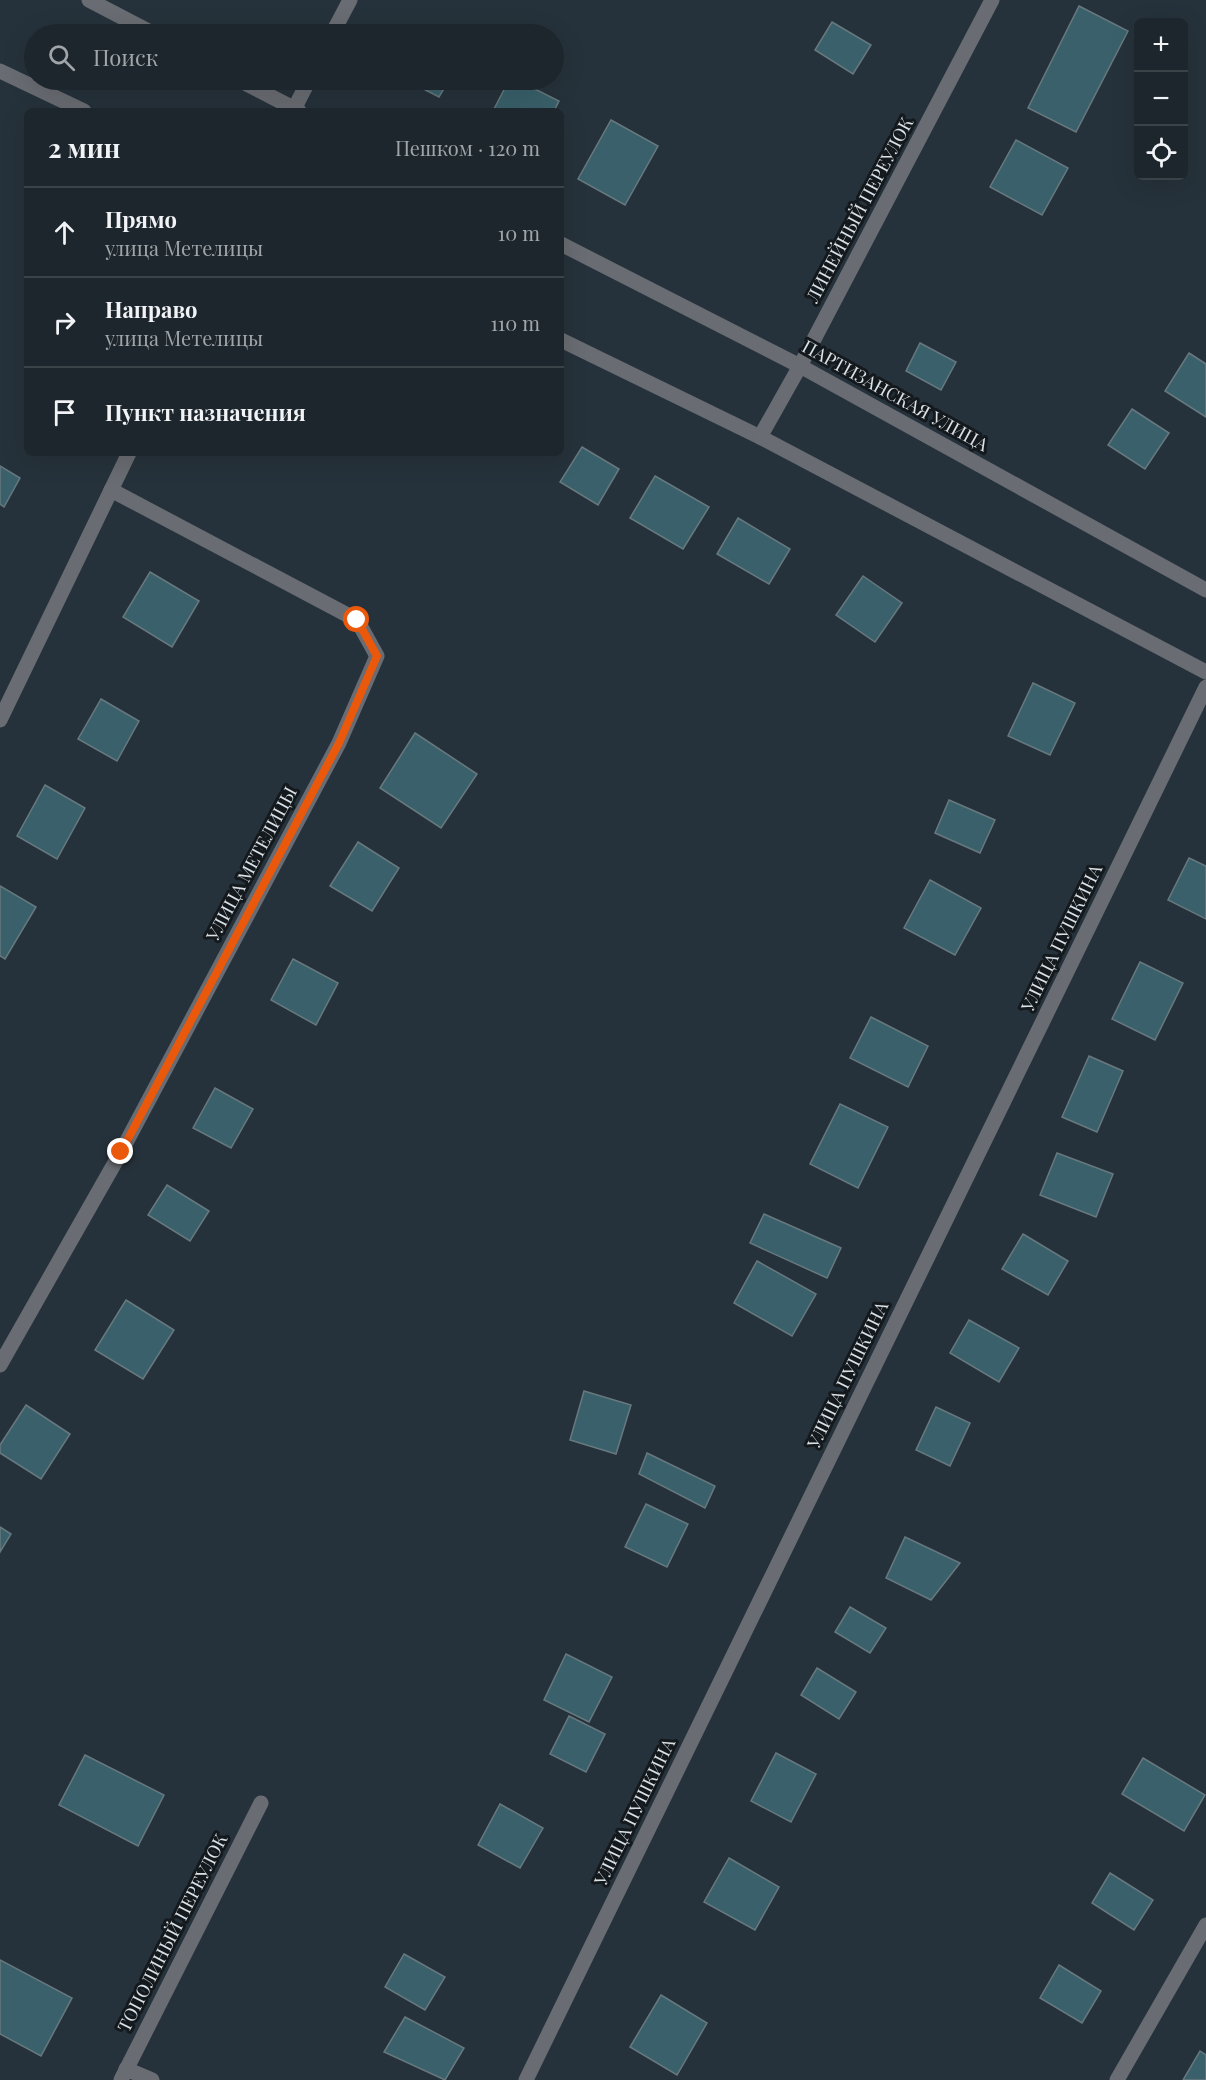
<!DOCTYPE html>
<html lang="ru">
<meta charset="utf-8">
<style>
:root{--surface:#1c262c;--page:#252e34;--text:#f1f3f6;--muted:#a0a5a9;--line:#3a4348}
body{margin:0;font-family:"Playfair Display",serif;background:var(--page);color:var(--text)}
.controls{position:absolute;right:18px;top:18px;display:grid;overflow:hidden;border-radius:9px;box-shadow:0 6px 24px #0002}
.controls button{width:54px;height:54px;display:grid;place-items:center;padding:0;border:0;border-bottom:2px solid var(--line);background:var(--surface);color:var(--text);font:30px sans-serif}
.stop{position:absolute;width:18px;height:18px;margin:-14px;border:4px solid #ea580c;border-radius:50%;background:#fff}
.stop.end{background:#ea580c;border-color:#fff;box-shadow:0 2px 6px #0008}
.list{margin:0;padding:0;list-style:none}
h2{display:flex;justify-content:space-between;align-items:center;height:78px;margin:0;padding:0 24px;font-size:26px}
h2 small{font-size:20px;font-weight:400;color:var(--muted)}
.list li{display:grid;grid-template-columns:39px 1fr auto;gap:18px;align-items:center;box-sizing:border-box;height:90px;padding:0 24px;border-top:2px solid var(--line)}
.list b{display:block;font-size:22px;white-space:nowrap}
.list p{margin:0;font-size:20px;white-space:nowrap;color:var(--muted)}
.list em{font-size:20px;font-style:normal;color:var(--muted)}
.icon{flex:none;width:33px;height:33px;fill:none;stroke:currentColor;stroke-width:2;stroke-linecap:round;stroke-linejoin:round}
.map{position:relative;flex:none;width:1206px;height:2080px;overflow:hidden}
.search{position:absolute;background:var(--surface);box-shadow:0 6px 24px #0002;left:24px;top:24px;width:540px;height:66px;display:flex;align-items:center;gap:15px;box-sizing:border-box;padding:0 21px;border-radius:33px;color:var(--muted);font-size:22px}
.panel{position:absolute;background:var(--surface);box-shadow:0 6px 24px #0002;left:24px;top:108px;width:540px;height:348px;border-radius:9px}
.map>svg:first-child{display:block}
.building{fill:#3a616b;stroke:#67797e;stroke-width:1.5}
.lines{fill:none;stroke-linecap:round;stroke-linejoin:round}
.service{stroke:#696c72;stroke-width:15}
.minor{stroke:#696c72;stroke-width:15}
.route{stroke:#ea580c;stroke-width:8}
.labels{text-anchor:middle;stroke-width:6;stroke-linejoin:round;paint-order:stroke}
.street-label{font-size:18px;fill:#dae2e8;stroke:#14191d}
</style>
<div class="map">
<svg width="1206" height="2080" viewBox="0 0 1206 2080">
<rect width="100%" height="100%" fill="#26323b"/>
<g class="building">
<path d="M1079,6L1128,31L1076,132L1028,108Z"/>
<path d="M832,22L871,45L853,74L815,50Z"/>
<path d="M409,80H449L439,97L408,81Z"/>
<path d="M509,80H517L559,101L554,111H493Z"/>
<path d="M611,120L658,146L625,205L578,179Z"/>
<path d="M1016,140L1068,168L1042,215L990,187Z"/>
<path d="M920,343L956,362L941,390L906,371Z"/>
<path d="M1189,353L1206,364V417L1165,391Z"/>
<path d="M1132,409L1169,433L1145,469L1108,445Z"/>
<path d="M582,447L619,469L598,505L560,482Z"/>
<path d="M0,466L20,478L4,507L0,504Z"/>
<path d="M655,476L709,507L683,549L630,518Z"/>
<path d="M738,518L790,549L769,584L717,554Z"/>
<path d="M150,572L199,601L172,647L123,617Z"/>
<path d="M863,576L902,603L875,642L836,615Z"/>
<path d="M1033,683L1075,703L1050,755L1008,736Z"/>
<path d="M101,699L139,721L117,761L78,739Z"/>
<path d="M415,733L477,774L441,828L380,788Z"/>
<path d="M45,785L85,808L57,859L17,836Z"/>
<path d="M949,800L995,820L980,853L935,833Z"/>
<path d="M358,842L399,868L372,911L330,886Z"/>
<path d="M1189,858L1206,866V919L1168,900Z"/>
<path d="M930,880L981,908L955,955L904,928Z"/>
<path d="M0,886L36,907L5,959L0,956Z"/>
<path d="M293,959L338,983L316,1025L271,1000Z"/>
<path d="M1140,962L1183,983L1155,1040L1112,1019Z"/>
<path d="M871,1017L928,1046L908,1087L850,1058Z"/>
<path d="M1089,1056L1123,1071L1097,1132L1062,1117Z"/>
<path d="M215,1088L253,1109L231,1148L193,1128Z"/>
<path d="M840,1104L888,1127L858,1188L810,1164Z"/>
<path d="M1057,1153L1113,1174L1096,1217L1040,1195Z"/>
<path d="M167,1185L209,1211L190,1241L148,1215Z"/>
<path d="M764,1214L841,1248L827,1278L750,1243Z"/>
<path d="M1023,1234L1068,1261L1048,1295L1002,1269Z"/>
<path d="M757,1261L816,1294L792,1336L734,1303Z"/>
<path d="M126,1300L174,1330L143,1379L95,1350Z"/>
<path d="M969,1320L1019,1348L999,1382L950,1353Z"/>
<path d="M584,1391L631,1405L616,1454L570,1440Z"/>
<path d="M26,1405L70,1434L41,1479L0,1453V1445Z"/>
<path d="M936,1407L970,1423L950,1466L916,1450Z"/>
<path d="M647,1453L715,1486L705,1508L639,1474Z"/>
<path d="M646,1504L688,1524L667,1567L625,1547Z"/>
<path d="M0,1527L11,1534L0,1552Z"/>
<path d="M905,1537L960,1563L931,1600L886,1578Z"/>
<path d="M850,1607L886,1628L870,1653L835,1632Z"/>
<path d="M566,1654L612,1677L589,1722L544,1700Z"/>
<path d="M817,1668L856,1692L839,1719L801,1695Z"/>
<path d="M569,1716L605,1734L586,1772L550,1754Z"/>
<path d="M776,1753L816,1774L791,1822L751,1801Z"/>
<path d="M85,1755L164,1795L138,1846L59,1805Z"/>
<path d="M1143,1758L1205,1795L1184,1831L1122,1794Z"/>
<path d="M500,1804L543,1828L520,1868L478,1845Z"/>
<path d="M729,1858L779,1887L755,1930L704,1902Z"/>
<path d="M1110,1873L1153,1900L1134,1930L1092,1903Z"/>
<path d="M404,1954L445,1977L425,2010L385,1987Z"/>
<path d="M0,1960L72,1998L41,2056L0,2034Z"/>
<path d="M1059,1965L1101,1991L1082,2023L1040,1998Z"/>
<path d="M661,1995L707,2023L677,2075L630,2047Z"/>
<path d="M405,2017L464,2048L445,2080L384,2052Z"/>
<path d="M1200,2051L1206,2055V2080H1183Z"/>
</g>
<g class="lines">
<path class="service" d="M121,2080L261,1803"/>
<g class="minor">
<path d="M89,0L154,34"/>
<path d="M332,34L350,0"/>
<path d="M0,71L84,111"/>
<path d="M239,80L299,111"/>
<path d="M293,111L309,80"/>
<path d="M561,244L800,366L1206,590"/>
<path d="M561,340L760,437L1206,672"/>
<path d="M760,437L800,366L992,0"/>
<path d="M0,720L129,453"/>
<path d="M0,1365L121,1152L339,743L377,656L357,620L111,490"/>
<path d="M126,2069L152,2080"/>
<path d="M526,2080L1206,687"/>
<path d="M1117,2080L1206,1925"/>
</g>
</g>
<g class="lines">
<path class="route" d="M121,1152L339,743L377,656L357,620"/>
</g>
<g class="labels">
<g class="street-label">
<text transform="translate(860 210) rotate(-62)" y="6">ЛИНЕЙНЫЙ ПЕРЕУЛОК</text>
<text transform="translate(895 396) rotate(29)" y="6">ПАРТИЗАНСКАЯ УЛИЦА</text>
<text transform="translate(252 864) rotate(-62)" y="6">УЛИЦА МЕТЕЛИЦЫ</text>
<text transform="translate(1062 938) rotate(-64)" y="6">УЛИЦА ПУШКИНА</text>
<text transform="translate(848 1375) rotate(-64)" y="6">УЛИЦА ПУШКИНА</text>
<text transform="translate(635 1812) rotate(-64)" y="6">УЛИЦА ПУШКИНА</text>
<text transform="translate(173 1933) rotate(-63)" y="6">ТОПОЛИНЫЙ ПЕРЕУЛОК</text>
</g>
</g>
</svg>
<div class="controls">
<button>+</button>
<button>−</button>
<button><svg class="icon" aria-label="locate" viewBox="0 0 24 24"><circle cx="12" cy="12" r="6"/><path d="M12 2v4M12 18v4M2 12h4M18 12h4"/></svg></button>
</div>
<div class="stop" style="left:357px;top:620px"></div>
<div class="stop end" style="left:121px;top:1152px"></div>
<div class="search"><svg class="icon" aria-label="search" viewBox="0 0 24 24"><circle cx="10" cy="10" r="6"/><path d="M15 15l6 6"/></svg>Поиск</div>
<section class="panel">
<h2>2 мин<small>Пешком · 120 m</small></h2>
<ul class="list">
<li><svg class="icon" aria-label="ahead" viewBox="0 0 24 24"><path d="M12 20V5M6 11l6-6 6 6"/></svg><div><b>Прямо</b><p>улица Метелицы</p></div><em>10 m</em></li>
<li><svg class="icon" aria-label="right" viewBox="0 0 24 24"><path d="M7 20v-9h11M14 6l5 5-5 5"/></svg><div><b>Направо</b><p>улица Метелицы</p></div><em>110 m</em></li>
<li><svg class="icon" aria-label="arrive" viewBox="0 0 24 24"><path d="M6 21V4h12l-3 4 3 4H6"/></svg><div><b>Пункт назначения</b></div></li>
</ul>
</section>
</div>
